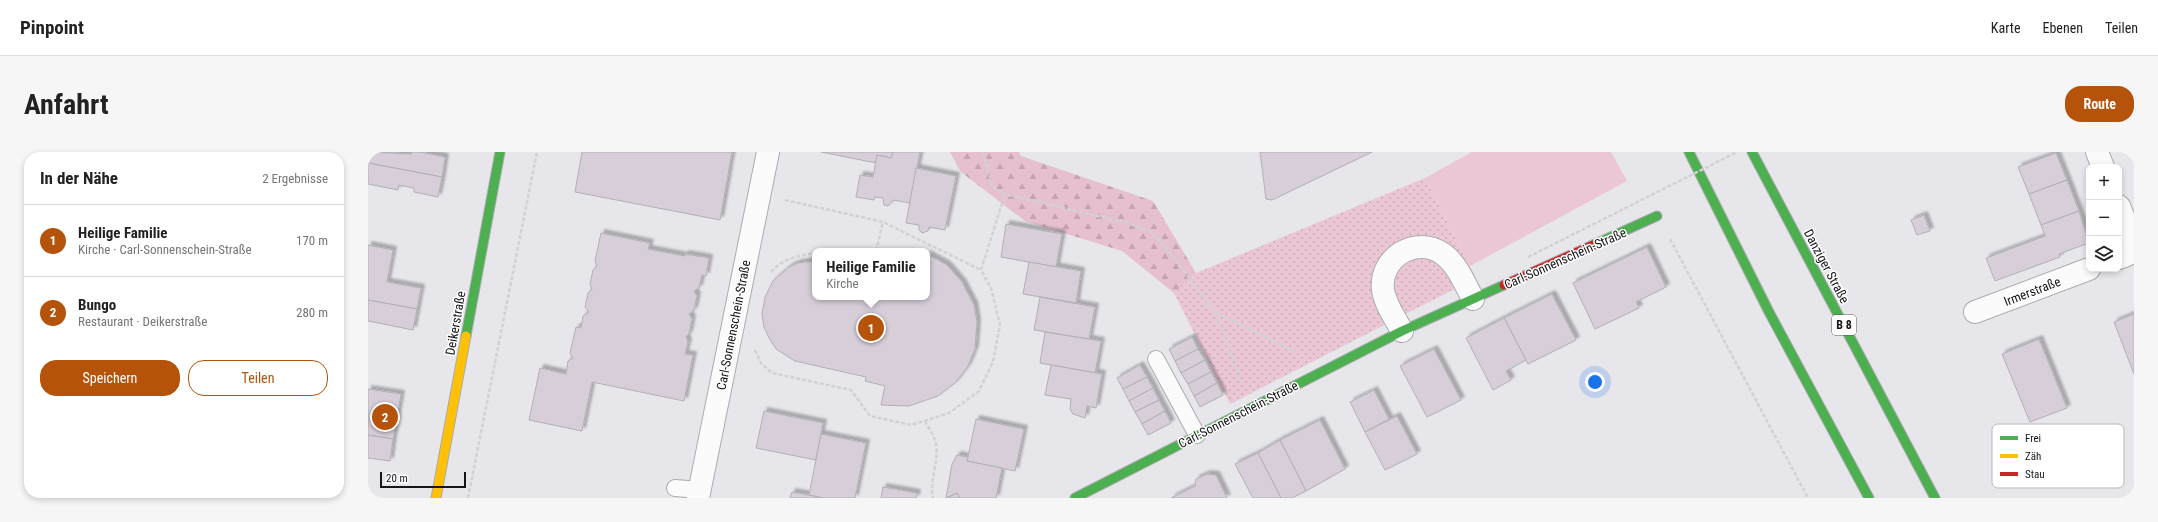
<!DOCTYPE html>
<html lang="de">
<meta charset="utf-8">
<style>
:root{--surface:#fff;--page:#f6f6f6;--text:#222;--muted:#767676;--line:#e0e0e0;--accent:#b45309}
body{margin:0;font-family:"Roboto Condensed",sans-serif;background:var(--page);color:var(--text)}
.controls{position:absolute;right:12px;top:12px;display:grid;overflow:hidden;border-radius:8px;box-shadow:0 2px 6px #0003}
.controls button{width:36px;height:36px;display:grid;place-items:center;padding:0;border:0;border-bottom:1px solid var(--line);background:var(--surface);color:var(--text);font:20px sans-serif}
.scale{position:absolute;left:12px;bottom:10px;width:86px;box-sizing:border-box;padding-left:4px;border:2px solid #161619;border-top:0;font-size:11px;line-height:14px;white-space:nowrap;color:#161619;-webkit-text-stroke:3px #fff;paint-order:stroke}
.you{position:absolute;left:1227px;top:230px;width:14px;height:14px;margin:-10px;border:3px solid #fff;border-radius:50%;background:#1a73e8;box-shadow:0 0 0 6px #1a73e833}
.badge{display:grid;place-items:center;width:26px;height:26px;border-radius:50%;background:var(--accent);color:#fff;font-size:13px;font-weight:700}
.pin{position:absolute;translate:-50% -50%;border:2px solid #fff;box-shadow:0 1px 4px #0006}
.popup{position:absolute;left:444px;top:96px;width:118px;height:52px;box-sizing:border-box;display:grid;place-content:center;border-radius:8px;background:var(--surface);filter:drop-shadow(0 1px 3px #0005);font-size:13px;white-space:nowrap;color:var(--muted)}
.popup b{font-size:15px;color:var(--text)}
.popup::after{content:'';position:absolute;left:50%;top:100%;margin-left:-8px;border:8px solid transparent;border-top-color:var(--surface)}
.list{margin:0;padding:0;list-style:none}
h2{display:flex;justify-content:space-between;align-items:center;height:52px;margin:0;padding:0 16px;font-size:17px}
h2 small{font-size:13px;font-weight:400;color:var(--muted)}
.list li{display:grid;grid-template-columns:26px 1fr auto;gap:12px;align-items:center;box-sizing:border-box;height:72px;padding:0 16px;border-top:1px solid var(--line)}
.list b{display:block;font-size:15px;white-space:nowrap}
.list p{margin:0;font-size:13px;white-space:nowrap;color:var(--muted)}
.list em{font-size:13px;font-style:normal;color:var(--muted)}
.actions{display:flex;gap:8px;padding:12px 16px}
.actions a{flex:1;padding:9px 0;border:1px solid var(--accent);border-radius:16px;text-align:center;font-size:14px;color:var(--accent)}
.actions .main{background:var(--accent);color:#fff}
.icon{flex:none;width:22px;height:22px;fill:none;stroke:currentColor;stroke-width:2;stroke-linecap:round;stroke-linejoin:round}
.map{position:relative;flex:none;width:1766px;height:346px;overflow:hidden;border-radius:16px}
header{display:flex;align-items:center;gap:24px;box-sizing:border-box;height:56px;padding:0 20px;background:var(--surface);border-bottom:1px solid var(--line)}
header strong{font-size:19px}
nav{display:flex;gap:22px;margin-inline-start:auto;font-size:14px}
.intro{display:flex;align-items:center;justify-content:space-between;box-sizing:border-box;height:96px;padding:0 24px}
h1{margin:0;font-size:28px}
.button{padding:10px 18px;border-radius:16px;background:var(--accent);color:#fff;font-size:14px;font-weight:700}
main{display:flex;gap:24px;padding:0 24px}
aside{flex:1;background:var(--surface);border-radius:16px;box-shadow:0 2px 6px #0003}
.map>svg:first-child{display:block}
.forest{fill:url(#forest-firs)}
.park{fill:url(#park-dots)}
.pitch{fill:#ebc7d6}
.building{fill:#d7ceda;stroke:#b1b0b3;filter:url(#shadow)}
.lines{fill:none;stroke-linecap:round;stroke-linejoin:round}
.lane-casing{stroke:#acacaf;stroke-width:18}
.street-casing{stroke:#acacaf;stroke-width:24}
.fast-casing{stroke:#acacaf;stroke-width:11}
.slow-casing{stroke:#acacaf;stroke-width:11}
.jam-casing{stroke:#acacaf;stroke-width:11}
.path{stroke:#d2d2d3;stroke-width:2.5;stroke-dasharray:4 2;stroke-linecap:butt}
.lane{stroke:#fbfbfc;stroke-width:16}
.street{stroke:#fbfbfc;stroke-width:22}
.fast{stroke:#4caf50;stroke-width:9}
.slow{stroke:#ffc107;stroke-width:9}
.jam{stroke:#c62828;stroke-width:9}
.path-bridge{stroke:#d2d2d3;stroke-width:2.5;stroke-dasharray:4 2;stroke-linecap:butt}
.labels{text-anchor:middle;stroke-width:3;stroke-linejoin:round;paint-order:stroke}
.shield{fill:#fff;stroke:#5c5c5e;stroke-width:1}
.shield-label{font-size:12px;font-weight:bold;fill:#161619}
.street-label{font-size:13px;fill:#161619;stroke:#fff}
.key{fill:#fff;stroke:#b9b9ba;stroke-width:1}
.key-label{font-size:11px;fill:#161619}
</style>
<header>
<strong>Pinpoint</strong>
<nav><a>Karte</a><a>Ebenen</a><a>Teilen</a></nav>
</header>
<div class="intro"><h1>Anfahrt</h1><a class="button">Route</a></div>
<main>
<aside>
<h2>In der Nähe<small>2 Ergebnisse</small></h2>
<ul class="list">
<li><span class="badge">1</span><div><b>Heilige Familie</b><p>Kirche · Carl-Sonnenschein-Straße</p></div><em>170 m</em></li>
<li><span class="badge">2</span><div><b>Bungo</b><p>Restaurant · Deikerstraße</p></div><em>280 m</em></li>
</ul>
<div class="actions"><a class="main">Speichern</a><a>Teilen</a></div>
</aside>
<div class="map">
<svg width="1766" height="346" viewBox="0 0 1766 346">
<defs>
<pattern id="forest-firs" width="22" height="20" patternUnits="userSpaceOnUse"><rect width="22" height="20" fill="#e6c0cf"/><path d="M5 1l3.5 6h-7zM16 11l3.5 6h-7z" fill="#c5a4b1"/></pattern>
<pattern id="park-dots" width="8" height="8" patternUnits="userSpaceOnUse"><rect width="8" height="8" fill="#ebc7d6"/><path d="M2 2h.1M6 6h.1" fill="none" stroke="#c9aab7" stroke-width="1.8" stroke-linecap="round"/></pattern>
<filter id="shadow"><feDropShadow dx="3.5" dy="-3.5" stdDeviation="1" flood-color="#0004"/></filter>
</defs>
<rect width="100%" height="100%" fill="#e6e6eb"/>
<path class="forest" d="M582,0H651L653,4L785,49L828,121L806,141L754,99L657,69L593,20Z"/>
<path class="park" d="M1057,26L1108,126L862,252L806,141L828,121Z"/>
<path class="pitch" d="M1104,0H1243L1259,29L1102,114L1057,26Z"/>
<g class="building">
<path d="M0,0L43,2L44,0H52L77,5L74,25L0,11Z"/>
<path d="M214,0H364L352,68L207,40Z"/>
<path d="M453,0H525L523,6L509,3L508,11Z"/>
<path d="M525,0H552L542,51L525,48L520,54L516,53L515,46L507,45L506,48L488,45L492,23L505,25L509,3L523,6Z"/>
<path d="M892,0H1004L904,48L898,47Z"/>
<path d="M1688,1L1699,28L1661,42L1650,15Z"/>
<path d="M0,11L74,25L70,45L46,40V36L31,33L30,38L0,32Z"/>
<path d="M548,16L588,24L577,78L561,75L560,79L554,81L551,78V73L538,71Z"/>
<path d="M1699,28L1711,59L1673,73L1661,42Z"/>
<path d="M1711,59L1721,91L1691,102L1692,105L1627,129L1618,106L1677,84L1673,73Z"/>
<path d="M1556,63L1562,79L1549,83L1543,68Z"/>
<path d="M638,72L694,82L688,115L633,105Z"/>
<path d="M233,81L282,91L280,97L317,104V102L341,106L338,124L334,123L331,136L326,139L329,144L326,158L321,162L324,167L321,182L318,185L320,190L317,202L325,203L316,249L224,230L214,279L161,268L172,216L198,222L200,209L205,206L202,201L208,175L213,176L215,164L221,160L217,155L220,141L224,137L222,132L225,118L229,114L227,109Z"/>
<path d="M0,93L25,98L19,130L53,136L49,157L0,148Z"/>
<path d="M1279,95L1298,135L1268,150L1271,156L1227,177L1205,131Z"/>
<path d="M559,102L579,113L594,130L606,153L609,170L607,197L600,214L588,230L570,244L541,254L513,253L517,234L497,229L498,225L427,209L408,197L401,186L396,175L394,162L397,145L405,129L421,115L430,111L447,109V145H559Z"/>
<path d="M661,110L713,119L708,151L655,142Z"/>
<path d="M1184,142L1208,188L1160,212L1136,166Z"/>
<path d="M672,145L727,155L721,187L666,178Z"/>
<path d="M0,148L49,157L45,178L0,169Z"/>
<path d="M1766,162V222L1746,170Z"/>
<path d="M1136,166L1158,208L1138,219L1143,228L1125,238L1098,186Z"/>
<path d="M677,180L733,189L727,221L672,211Z"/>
<path d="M824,185L830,197L807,209L801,197Z"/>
<path d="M1671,187L1699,256L1662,270L1634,202Z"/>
<path d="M830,197L837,208L813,221L807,209Z"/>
<path d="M1066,197L1093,248L1059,265L1032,214Z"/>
<path d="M837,208L843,220L820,232L813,221Z"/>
<path d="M683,213L734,222L728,256L719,254L717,266L705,262L702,257L703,247L677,243Z"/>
<path d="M772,213L779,225L755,237L749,226Z"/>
<path d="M843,220L849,231L826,244L820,232Z"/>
<path d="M779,225L785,236L761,249L755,237Z"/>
<path d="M849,231L855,243L832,255L826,244Z"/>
<path d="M785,236L791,248L767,260L761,249Z"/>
<path d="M0,237L33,242L25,287L0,283Z"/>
<path d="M1006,238L1021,267L997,280L982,250Z"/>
<path d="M791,248L797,259L774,272L767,260Z"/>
<path d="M396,259L455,271L448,308L388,296Z"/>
<path d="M797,259L803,271L780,283L774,272Z"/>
<path d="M1029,264L1049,302L1017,318L997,280Z"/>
<path d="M608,267L656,277L647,319L599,309Z"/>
<path d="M952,268L977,317L938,339L912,288Z"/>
<path d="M453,282L498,291L487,346H455L441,343Z"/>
<path d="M0,283L25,287L22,309L0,306Z"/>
<path d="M912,288L938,339L924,346H913L890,301Z"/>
<path d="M890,301L913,346H885L867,312Z"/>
<path d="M589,303L600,305L599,309L634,316L628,346H592L589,341L578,346L584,312Z"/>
<path d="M839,322L848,323L859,346H803L827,334L828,327Z"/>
<path d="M515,335L549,341L548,346H513Z"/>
<path d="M424,340L441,343L455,346H422Z"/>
<path d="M589,341L592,346H579Z"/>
</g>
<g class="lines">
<defs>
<g id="lane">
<path d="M788,207L829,283"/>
<path d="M307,336L332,338"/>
</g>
<g id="street">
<path d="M1729,0L1735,15"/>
<path d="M1751,54L1766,92"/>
<path d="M1751,106L1766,100"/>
<path d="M1607,160L1721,117"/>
<path d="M1034,179C1027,166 1017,152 1015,138C1011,105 1049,83 1075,102C1089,112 1097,132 1105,147"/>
<path d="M330,346L400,0"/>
</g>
<g id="fast">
<path d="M1321,0L1401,160L1501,346"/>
<path d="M1384,0L1567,346"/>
<path d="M1225,93L1289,64"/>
<path d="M98,184L132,0"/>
<path d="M707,346L1034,179L1136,133"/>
</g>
<path id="slow" d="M68,346L98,184"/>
<path id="jam" d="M1136,133L1225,93"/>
</defs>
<use href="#lane" class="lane-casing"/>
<use href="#street" class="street-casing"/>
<use href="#fast" class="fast-casing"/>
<use href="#slow" class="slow-casing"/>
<use href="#jam" class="jam-casing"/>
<g class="path">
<path d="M615,0L625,35L637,42L760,71L782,79L799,97L847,160L931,201"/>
<path d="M417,48L515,70L613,118"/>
<path d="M1302,87L1440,346"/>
<path d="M508,99L515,70"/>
<path d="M403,120C416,106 429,104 447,101"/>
<path d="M847,161L874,231"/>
<path d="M387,198L393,211L404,221L483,238L502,264L543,273L581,261L611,239L625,210L632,173L623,136L613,118L637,42"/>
<path d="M557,269C560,276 567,284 568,292C571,310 561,328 565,346"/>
<path d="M100,346L169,0"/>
</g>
<use href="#lane" class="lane"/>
<use href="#street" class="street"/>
<use href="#fast" class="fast"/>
<use href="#slow" class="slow"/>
<use href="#jam" class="jam"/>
<path class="path-bridge" d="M1160,105L1369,0"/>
</g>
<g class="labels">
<rect class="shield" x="1464" y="163" width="24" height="20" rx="3"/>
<g class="shield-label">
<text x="1476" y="177">B 8</text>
</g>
<g class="street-label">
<text transform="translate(1197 106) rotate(-24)" y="5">Carl-Sonnenschein-Straße</text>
<text transform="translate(1459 114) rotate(62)" y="5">Danziger Straße</text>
<text transform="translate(1664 139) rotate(-21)" y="5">Irmerstraße</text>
<text transform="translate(87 171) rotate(-80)" y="5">Deikerstraße</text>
<text transform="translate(365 173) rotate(-79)" y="5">Carl-Sonnenschein-Straße</text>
<text transform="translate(870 262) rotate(-27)" y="5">Carl-Sonnenschein-Straße</text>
</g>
</g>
<rect x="1624" y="272" width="132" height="64" rx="6" class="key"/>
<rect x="1632" y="284" width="18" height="4" fill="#4caf50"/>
<rect x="1632" y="302" width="18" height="4" fill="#ffc107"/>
<rect x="1632" y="320" width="18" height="4" fill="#c62828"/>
<g class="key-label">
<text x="1657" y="290">Frei</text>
<text x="1657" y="308">Zäh</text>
<text x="1657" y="326">Stau</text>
</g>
</svg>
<div class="controls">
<button>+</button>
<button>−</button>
<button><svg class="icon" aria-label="layers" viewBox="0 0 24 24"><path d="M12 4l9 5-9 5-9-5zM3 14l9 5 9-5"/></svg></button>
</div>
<div class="scale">20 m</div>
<div class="you"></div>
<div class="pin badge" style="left:503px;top:176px">1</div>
<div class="popup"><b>Heilige Familie</b>Kirche</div>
<div class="pin badge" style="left:17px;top:265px">2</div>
</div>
</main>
